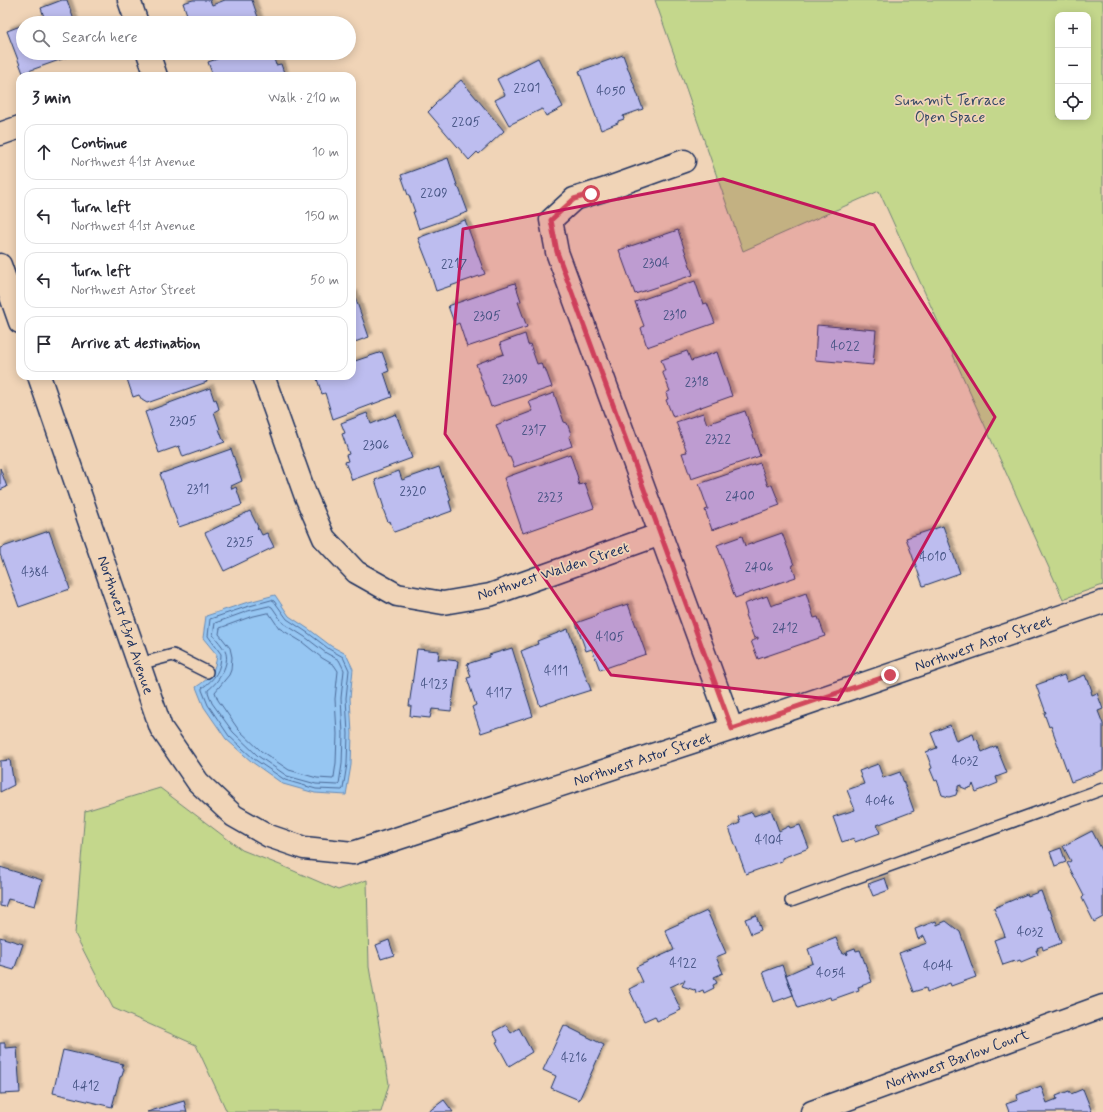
<!DOCTYPE html>
<meta charset="utf-8">
<style>
:root{--surface:#fff;--page:#f2f2f3;--text:#2b2b33;--muted:#7c7c81;--line:#e1e1e2}
body{margin:0;font-family:Mynerve,sans-serif;background:var(--page);color:var(--text)}
.controls{position:absolute;right:12px;top:12px;display:grid;overflow:hidden;border-radius:8px;box-shadow:0 2px 10px #0003}
.controls button{width:36px;height:36px;display:grid;place-items:center;padding:0;border:0;border-bottom:1px solid var(--line);background:var(--surface);color:var(--text);font:20px sans-serif}
.stop{position:absolute;width:12px;height:12px;margin:-9px;border:3px solid #d1495b;border-radius:50%;background:#fff}
.stop.end{background:#d1495b;border-color:#fff;box-shadow:0 1px 4px #0008}
.list{margin:0;padding:0;list-style:none}
h2{display:flex;justify-content:space-between;align-items:center;height:52px;margin:0;padding:0 16px;font-size:17px}
h2 small{font-size:13px;font-weight:400;color:var(--muted)}
.list li{display:grid;grid-template-columns:26px 1fr auto;gap:12px;align-items:center;box-sizing:border-box;height:56px;margin:0 8px 8px;padding:0 8px;border:1px solid var(--line);border-radius:12px}
.list b{display:block;font-size:15px;white-space:nowrap}
.list p{margin:0;font-size:13px;white-space:nowrap;color:var(--muted)}
.list em{font-size:13px;font-style:normal;color:var(--muted)}
.icon{flex:none;width:22px;height:22px;fill:none;stroke:currentColor;stroke-width:2;stroke-linecap:round;stroke-linejoin:round}
.map{position:relative;flex:none;width:1103px;height:1112px;overflow:hidden}
.search{position:absolute;background:var(--surface);box-shadow:0 2px 10px #0003;left:16px;top:16px;width:340px;height:44px;display:flex;align-items:center;gap:10px;box-sizing:border-box;padding:0 14px;border-radius:22px;color:var(--muted);font-size:15px}
.panel{position:absolute;background:var(--surface);box-shadow:0 2px 10px #0003;left:16px;top:72px;width:340px;height:308px;border-radius:12px}
.map>svg:first-child{display:block}
.green{fill:#c4d78c;stroke:#708375;fill-rule:evenodd}
.water{fill:#96c6f2;stroke:#658ab7}
.lines{fill:none;stroke-linecap:round;stroke-linejoin:round}
.shore{stroke:#4c6b99;stroke-width:1}
.building{fill:#bdbdef;stroke:#1b2f5e;filter:url(#shadow)}
.lane-casing{stroke:#1b2f5e;stroke-width:14}
.street-casing{stroke:#1b2f5e;stroke-width:25}
.secondary-casing{stroke:#1b2f5e;stroke-width:25}
.lane{stroke:#f0d4b7;stroke-width:11}
.street{stroke:#f0d4b7;stroke-width:22}
.secondary{stroke:#f0d4b7;stroke-width:22}
.route{stroke:#d1495b;stroke-width:5}
.marked{fill:#c2185b;fill-opacity:0.2;stroke:#c2185b;stroke-width:3;stroke-linejoin:round}
.labels{text-anchor:middle;stroke-width:3.5;stroke-linejoin:round;paint-order:stroke}
.number-label{font-size:13px;fill:#445282}
.park-label{font-size:15px;fill:#344865;stroke:#f0d4b7}
.street-label{font-size:15px;fill:#1b2f5e;stroke:#f0d4b7}
</style>
<div class="map">
<svg width="1103" height="1112" viewBox="0 0 1103 1112">
<defs>
<filter id="shadow"><feDropShadow dx="3.5" dy="-3.5" stdDeviation="1" flood-color="#0004"/></filter>
</defs>
<rect width="100%" height="100%" fill="#f0d4b7"/>
<filter id="ink" filterUnits="userSpaceOnUse"><feTurbulence type="fractalNoise" baseFrequency=".025" numOctaves="2"/><feDisplacementMap in="SourceGraphic" scale="8" xChannelSelector="R" yChannelSelector="G"/><feConvolveMatrix kernelMatrix="1 2 1 2 8 2 1 2 1" color-interpolation-filters="sRGB"/></filter>
<g filter="url(#ink)">
<g class="green">
<path d="M655,0H1103V585L1063,599L879,191L743,251ZM1058,15H1088V117H1058Z"/>
<path d="M160,788L242,850L280,865L338,890L367,880L369,967L389,1084L381,1112H227L196,1045L113,1008L75,934L85,811Z"/>
</g>
<path class="water" d="M275,595L289,616L310,630L331,646L346,654L353,669L350,698L352,734L351,765L346,795L315,793L283,784L252,762L226,739L204,707L196,687C210,678 215,672 217,655L203,638L206,616L245,603Z"/>
<g class="lines">
<g class="shore">
<path d="M272,600L274,601L287,619L308,633L329,649L343,657L349,670L346,698L348,734L347,764L343,789L342,790L316,789L285,780L254,759L229,736L208,705L202,690V688C215,679 221,670 221,654L208,636L210,619L246,607Z"/>
<path d="M270,606L272,607L283,623L305,637L326,653L339,660L344,670L341,698L343,734L342,764L339,784L338,785L316,784L287,776L258,756L233,732L212,703L208,692V690C218,683 231,663 225,651C222,645 217,640 213,635L215,623L248,611Z"/>
<path d="M267,613H269L279,628L302,642L322,658L334,665L338,671L335,699L337,734L336,763L334,777L333,779L317,778L289,770L261,751L238,729L218,700L215,692L229,675L231,670L232,657L230,648L219,634L220,628L250,617Z"/>
</g>
</g>
<g class="building">
<path d="M62,0H67L75,23H28L44,17L41,8Z"/>
<path d="M193,0H210L212,5L225,0H252L260,23H190L183,3Z"/>
<path d="M23,25V53H79L23,73L7,31Z"/>
<path d="M201,53H213L203,56Z"/>
<path d="M235,53H272L276,65L281,64L285,76H213L208,62Z"/>
<path d="M623,55L643,109L623,116L624,119L618,121V123L601,130L579,71Z"/>
<path d="M538,58L563,107L546,116L542,109L509,125L495,100L505,95L497,79Z"/>
<path d="M461,80L504,131L479,154L477,152L469,160L428,112L436,104L435,103Z"/>
<path d="M448,158L458,188H459L468,212L419,229L413,212H415L409,195H408L401,175Z"/>
<path d="M465,220L485,274L436,291L430,272L431,271L418,238Z"/>
<path d="M678,230L693,275L635,294L619,250Z"/>
<path d="M695,281L703,304L707,303L715,323L647,347L641,328L644,326L635,302Z"/>
<path d="M515,283L521,301L518,302L527,327L467,347L459,323L455,325L448,306Z"/>
<path d="M354,294L369,337L352,343V295Z"/>
<path d="M817,325L876,330L873,365L815,360Z"/>
<path d="M525,334L528,345L530,344L537,364L541,363L543,369L545,368L552,387L491,407L476,364L504,354L500,343Z"/>
<path d="M687,351L691,361L717,352L732,396L673,417L666,400L668,399L666,393L670,391L662,371H665L661,360Z"/>
<path d="M382,352L389,371L384,373L392,397L333,419L325,393L322,394L316,376H352V362Z"/>
<path d="M126,376H205L207,382L147,403L142,400L139,395L133,397Z"/>
<path d="M210,388L214,400L216,399L219,409L214,412L220,429H219L223,440L225,442L183,457L179,446L159,453L145,412Z"/>
<path d="M554,393L564,422L567,423L571,434L569,437L572,446L514,467L510,457H508L496,425L533,411L529,402Z"/>
<path d="M745,411L760,456L691,479L682,453L687,452L676,422L703,413L707,424Z"/>
<path d="M367,413L371,424L396,414L412,458L352,480L345,462L348,461L346,455L349,454L342,434L345,433L341,423Z"/>
<path d="M231,449L242,481L231,486L232,489L236,487L242,505L179,527L160,474Z"/>
<path d="M570,454L578,478L577,479L579,485L585,483L594,508L523,533L504,478Z"/>
<path d="M760,463L768,486L772,485L780,505L712,530L705,510L708,509L699,484Z"/>
<path d="M439,467L451,500L449,501L452,511L394,532L390,521L388,522L383,509L384,508L375,480L399,471L402,480Z"/>
<path d="M0,468L7,487L0,490Z"/>
<path d="M250,511L258,527L257,528L258,529H259L262,535L267,533L274,547L224,571L205,533Z"/>
<path d="M943,526L960,573L923,586L906,538Z"/>
<path d="M49,531L70,589L19,607L0,554V548Z"/>
<path d="M782,533L794,565L792,566L796,577L735,598L727,574H728L717,545L742,536L745,546Z"/>
<path d="M806,593L814,618L818,617L825,636L758,659L751,641L758,639V637L754,638L745,615L747,614L744,604L767,596L771,606Z"/>
<path d="M628,604L646,654L600,670L592,649L586,651L576,623L596,616V614Z"/>
<path d="M568,629L591,690L572,696V695L540,706L521,651L538,644L537,641Z"/>
<path d="M512,648L533,716L481,733L472,707L476,705L467,678L471,677L467,664L489,657V655Z"/>
<path d="M417,649L439,651L438,660H440V659L458,661L451,711L432,709L430,718L410,716L411,706H409Z"/>
<path d="M1064,675L1067,682L1085,675L1087,680H1088L1092,691H1091L1092,695L1097,693L1103,709L1098,711L1103,724V770L1071,782L1051,726L1049,727L1044,713H1046L1036,685Z"/>
<path d="M950,725L956,741L973,734L975,740L977,739L982,752L996,746L1007,773L996,777L998,783L976,792L973,784L972,787L966,789L961,787V785L958,786V788L956,795L949,797L942,795L937,780L935,781L930,769L932,768L926,752L937,748L931,733Z"/>
<path d="M10,760L14,785L0,792V761Z"/>
<path d="M878,764L883,778L900,772L914,811L877,825L880,833L855,842L854,838L842,842L833,817L855,810L847,790L864,784L859,771Z"/>
<path d="M771,810L779,831L789,826L790,828L800,825L809,848L782,858V861L746,874L729,828L740,823L738,817L752,812L754,816Z"/>
<path d="M1092,831L1103,852V917L1094,922L1082,898L1084,896L1067,863L1071,861L1063,846Z"/>
<path d="M1061,848L1066,862L1055,866L1050,852Z"/>
<path d="M0,867L42,880L35,906L8,899L5,907L0,906Z"/>
<path d="M885,878L889,890L873,896L868,884Z"/>
<path d="M1041,891L1048,910H1050L1061,943L1043,950L1042,946L1037,948L1038,950H1036L1038,955L1021,962L1020,960L1015,962V961L1003,965L994,940L1005,936L994,908L1027,894L1028,896Z"/>
<path d="M707,911L726,953L716,957L723,973L714,977L717,983L713,985L714,988L704,993L703,990L696,993L695,989L694,990L682,986L685,980L670,987L681,1010L657,1021L655,1016L644,1021L629,989L643,982L636,967L674,950L665,930Z"/>
<path d="M756,915L761,930L751,934L745,919Z"/>
<path d="M936,921L937,925L946,921L960,932L976,977L951,986L950,983L927,992L926,988L913,992L899,953L927,943L924,936L918,939L915,929Z"/>
<path d="M0,937L23,944L14,970L0,966Z"/>
<path d="M836,938L842,954L846,952L847,955L848,954L847,951L855,948L856,951L860,950L872,982L858,987L859,990L831,1000L830,997L798,1008L786,975L813,963L808,949Z"/>
<path d="M389,940L394,955L381,959L376,945Z"/>
<path d="M782,965L793,995L774,1002L763,972Z"/>
<path d="M506,1025L511,1033L519,1028L532,1052L509,1066L496,1042L498,1041L493,1032Z"/>
<path d="M564,1025L604,1045L579,1100L551,1088L556,1076L543,1070Z"/>
<path d="M0,1043H5V1048L17,1047L20,1093L0,1094Z"/>
<path d="M63,1050L123,1064L122,1066L124,1069L122,1076L120,1077L112,1107L53,1093Z"/>
<path d="M1041,1086L1047,1103L1057,1099L1056,1096L1069,1091L1071,1094L1083,1089L1092,1112H1009L1006,1104L1018,1100L1017,1095Z"/>
<path d="M444,1100L453,1112H428Z"/>
<path d="M184,1101L187,1112H147Z"/>
</g>
<g class="lines">
<defs>
<g id="lane">
<path d="M139,664L173,655L207,672"/>
<path d="M791,901L1103,789"/>
</g>
<g id="street">
<path d="M129,0L137,23"/>
<path d="M148,53L156,76"/>
<path d="M0,134L20,127"/>
<path d="M684,161L603,190L574,199L551,220L557,252L732,729"/>
<path d="M263,376L305,494L324,538L356,572L397,595L443,603L490,595L661,534"/>
<path d="M812,1112L1103,1006"/>
</g>
<g id="secondary">
<path d="M0,265L20,322"/>
<path d="M39,376L161,728L198,782L234,816L269,836L304,848L353,853L732,729L1103,602"/>
</g>
</defs>
<use href="#lane" class="lane-casing"/>
<use href="#street" class="street-casing"/>
<use href="#secondary" class="secondary-casing"/>
<use href="#lane" class="lane"/>
<use href="#street" class="street"/>
<use href="#secondary" class="secondary"/>
</g>
</g>
<g class="lines" filter="url(#ink)">
<path class="route" d="M591,194L574,199L551,220L557,252L732,729L890,675"/>
</g>
<path class="marked" d="M723,179L874,225L995,417L838,700L611,675L445,434L463,229Z"/>
<g class="labels">
<g class="number-label">
<text x="527" y="92">2201</text>
<text x="611" y="95">4050</text>
<text x="466" y="126">2205</text>
<text x="434" y="197">2209</text>
<text x="656" y="267">2304</text>
<text x="454" y="268">2217</text>
<text x="675" y="319">2310</text>
<text x="487" y="320">2305</text>
<text x="845" y="350">4022</text>
<text x="515" y="383">2309</text>
<text x="697" y="386">2318</text>
<text x="183" y="425">2305</text>
<text x="534" y="434">2317</text>
<text x="718" y="443">2322</text>
<text x="376" y="449">2306</text>
<text x="198" y="493">2311</text>
<text x="413" y="495">2320</text>
<text x="740" y="500">2400</text>
<text x="550" y="501">2323</text>
<text x="240" y="546">2325</text>
<text x="933" y="561">4010</text>
<text x="759" y="571">2406</text>
<text x="35" y="576">4384</text>
<text x="785" y="632">2412</text>
<text x="610" y="641">4105</text>
<text x="556" y="675">4111</text>
<text x="434" y="688">4123</text>
<text x="499" y="697">4117</text>
<text x="965" y="765">4032</text>
<text x="880" y="805">4046</text>
<text x="769" y="844">4104</text>
<text x="1030" y="936">4032</text>
<text x="683" y="967">4122</text>
<text x="938" y="970">4044</text>
<text x="831" y="977">4054</text>
<text x="574" y="1062">4216</text>
<text x="86" y="1090">4412</text>
</g>
<g class="park-label">
<text x="950" y="105">Summit Terrace<tspan x="950" dy="17">Open Space</tspan></text>
</g>
<g class="street-label">
<text transform="translate(553 571) rotate(-18)" y="5">Northwest Walden Street</text>
<text transform="translate(126 625) rotate(71)" y="5">Northwest 43rd Avenue</text>
<text transform="translate(983 643) rotate(-19)" y="5">Northwest Astor Street</text>
<text transform="translate(642 759) rotate(-18)" y="5">Northwest Astor Street</text>
<text transform="translate(957 1059) rotate(-20)" y="5">Northwest Barlow Court</text>
</g>
</g>
</svg>
<div class="controls">
<button>+</button>
<button>−</button>
<button><svg class="icon" aria-label="locate" viewBox="0 0 24 24"><circle cx="12" cy="12" r="6"/><path d="M12 2v4M12 18v4M2 12h4M18 12h4"/></svg></button>
</div>
<div class="stop" style="left:591px;top:194px"></div>
<div class="stop end" style="left:890px;top:675px"></div>
<div class="search"><svg class="icon" aria-label="search" viewBox="0 0 24 24"><circle cx="10" cy="10" r="6"/><path d="M15 15l6 6"/></svg>Search here</div>
<section class="panel">
<h2>3 min<small>Walk · 210 m</small></h2>
<ul class="list">
<li><svg class="icon" aria-label="ahead" viewBox="0 0 24 24"><path d="M12 20V5M6 11l6-6 6 6"/></svg><div><b>Continue</b><p>Northwest 41st Avenue</p></div><em>10 m</em></li>
<li><svg class="icon" aria-label="left" viewBox="0 0 24 24"><path d="M17 20v-9H6M10 6l-5 5 5 5"/></svg><div><b>Turn left</b><p>Northwest 41st Avenue</p></div><em>150 m</em></li>
<li><svg class="icon" aria-label="left" viewBox="0 0 24 24"><path d="M17 20v-9H6M10 6l-5 5 5 5"/></svg><div><b>Turn left</b><p>Northwest Astor Street</p></div><em>50 m</em></li>
<li><svg class="icon" aria-label="arrive" viewBox="0 0 24 24"><path d="M6 21V4h12l-3 4 3 4H6"/></svg><div><b>Arrive at destination</b></div></li>
</ul>
</section>
</div>
